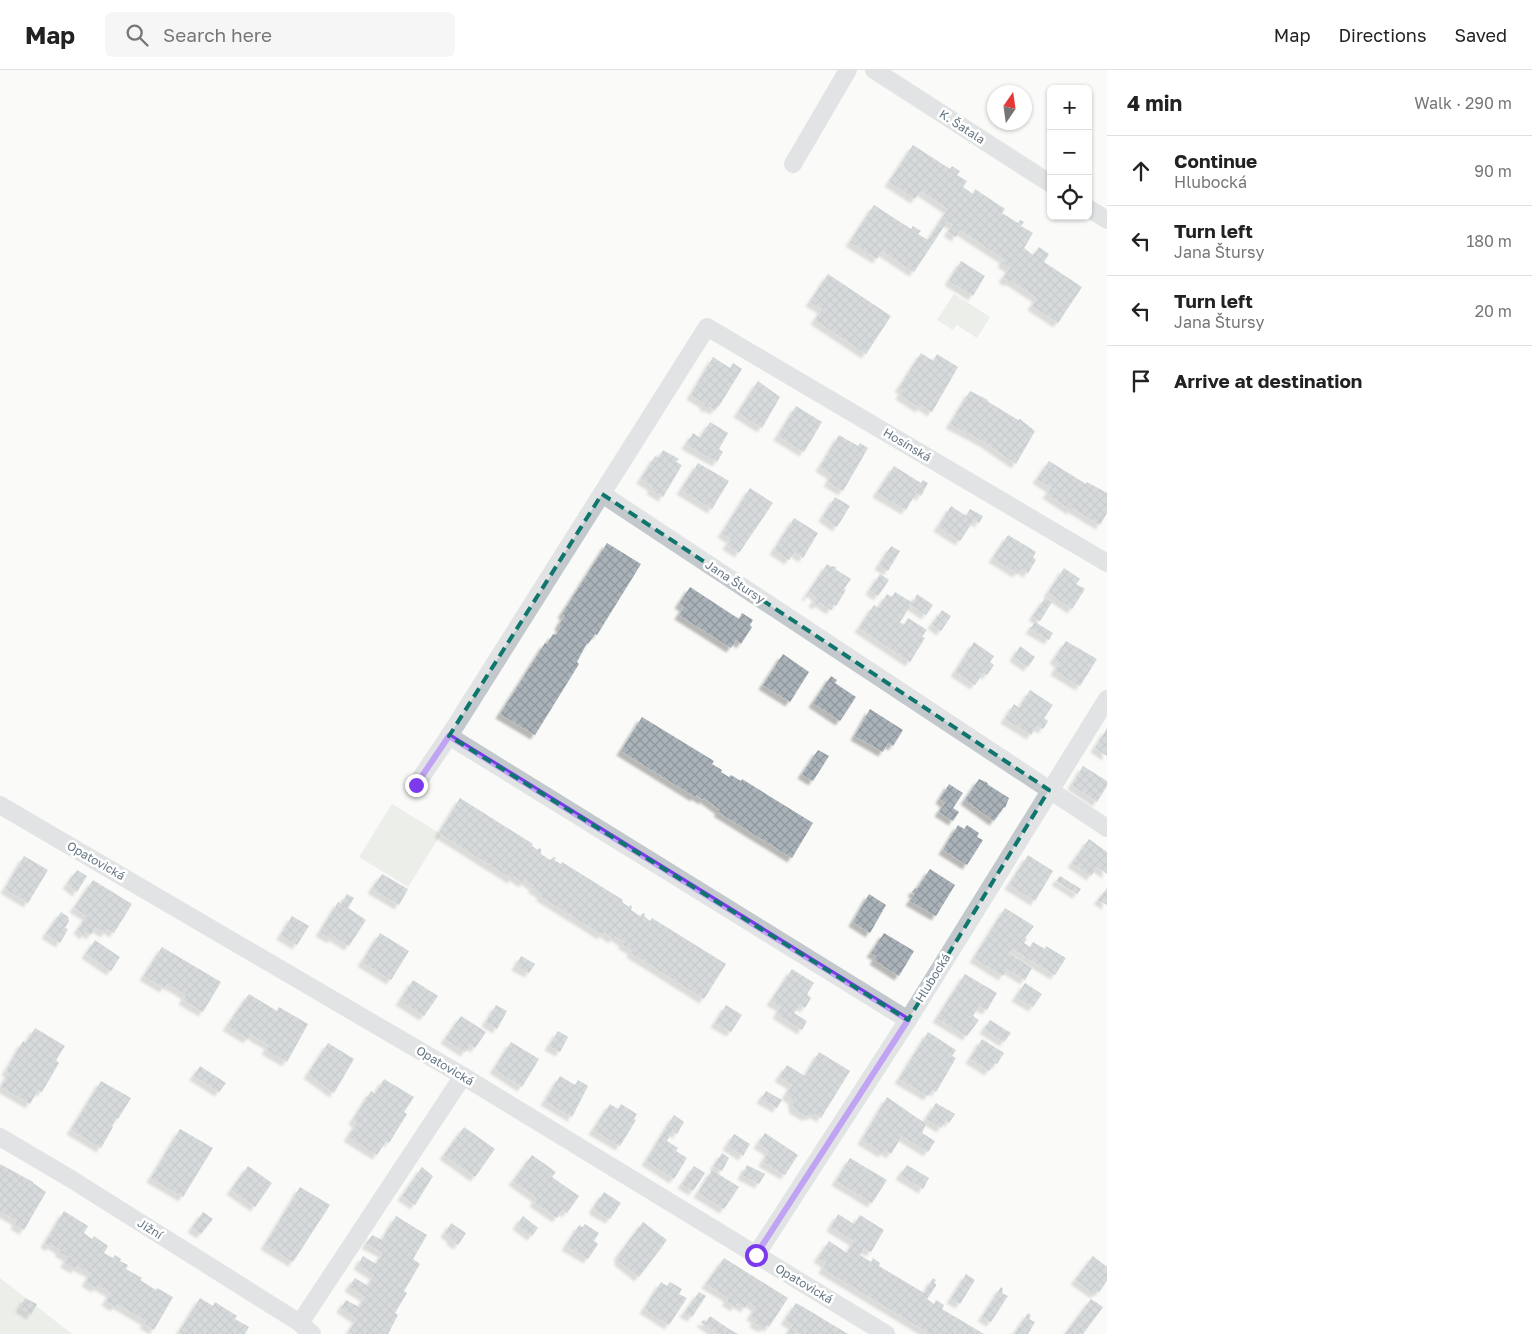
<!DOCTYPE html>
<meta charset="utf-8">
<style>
:root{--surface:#fff;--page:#f6f6f6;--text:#222;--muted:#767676;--line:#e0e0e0}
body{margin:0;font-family:"Golos Text",sans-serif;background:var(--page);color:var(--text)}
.controls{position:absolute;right:15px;top:15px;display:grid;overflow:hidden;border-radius:8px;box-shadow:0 1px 4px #0004}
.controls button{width:45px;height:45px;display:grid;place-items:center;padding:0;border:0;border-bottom:1px solid var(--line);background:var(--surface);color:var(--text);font:25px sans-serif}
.compass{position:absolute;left:987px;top:15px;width:45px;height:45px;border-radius:50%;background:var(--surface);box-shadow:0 1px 4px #0004;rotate:13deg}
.stop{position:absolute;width:15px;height:15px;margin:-11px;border:4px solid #7c3aed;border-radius:50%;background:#fff}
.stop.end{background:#7c3aed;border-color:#fff;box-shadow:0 1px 5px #0008}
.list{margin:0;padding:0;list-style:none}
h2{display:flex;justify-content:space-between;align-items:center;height:65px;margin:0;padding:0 20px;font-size:21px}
h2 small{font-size:16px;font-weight:400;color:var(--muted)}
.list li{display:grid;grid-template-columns:32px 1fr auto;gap:15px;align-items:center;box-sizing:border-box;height:70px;padding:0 20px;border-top:1px solid var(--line)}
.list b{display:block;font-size:19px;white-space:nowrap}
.list p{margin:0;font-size:16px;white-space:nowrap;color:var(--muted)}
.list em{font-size:16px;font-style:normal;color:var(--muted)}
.icon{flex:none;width:28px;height:28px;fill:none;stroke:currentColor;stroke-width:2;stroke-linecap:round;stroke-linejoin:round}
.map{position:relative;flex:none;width:1107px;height:1264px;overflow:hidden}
header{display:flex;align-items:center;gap:30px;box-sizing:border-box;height:70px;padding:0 25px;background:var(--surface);border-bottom:1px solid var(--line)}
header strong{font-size:24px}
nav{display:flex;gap:28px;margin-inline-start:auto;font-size:18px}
.search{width:350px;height:45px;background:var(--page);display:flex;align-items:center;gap:12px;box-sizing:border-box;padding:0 18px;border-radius:8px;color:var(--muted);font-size:19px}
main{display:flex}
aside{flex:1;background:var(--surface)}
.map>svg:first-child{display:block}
.green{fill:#dadfd7}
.building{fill:url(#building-cross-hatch);filter:url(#shadow)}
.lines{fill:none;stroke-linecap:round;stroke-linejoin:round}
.minor{stroke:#c3c8cc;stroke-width:18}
.route{stroke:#7c3aed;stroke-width:6}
.marked{fill:none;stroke:#0f766e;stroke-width:4;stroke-dasharray:10 6;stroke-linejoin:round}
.labels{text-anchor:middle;stroke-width:5;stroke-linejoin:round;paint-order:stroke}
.street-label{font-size:12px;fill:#657683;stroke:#fff}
</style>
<header>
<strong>Map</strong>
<div class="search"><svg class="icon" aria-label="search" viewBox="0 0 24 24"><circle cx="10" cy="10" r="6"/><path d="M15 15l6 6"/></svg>Search here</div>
<nav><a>Map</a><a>Directions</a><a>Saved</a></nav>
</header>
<main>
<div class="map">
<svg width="1107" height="1264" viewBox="0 0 1107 1264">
<defs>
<pattern id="building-cross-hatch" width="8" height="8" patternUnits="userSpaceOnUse" patternTransform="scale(1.25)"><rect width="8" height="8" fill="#aab3b9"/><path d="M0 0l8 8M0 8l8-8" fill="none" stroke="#8e969c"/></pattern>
<filter id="shadow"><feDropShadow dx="-4.5" dy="4.5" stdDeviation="1" flood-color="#0004"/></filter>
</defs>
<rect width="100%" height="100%" fill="#fafaf8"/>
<g class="green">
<path d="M954,224L990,247L977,268L957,255L953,260L937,250Z"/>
<path d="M392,734L441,764L408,817L359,787Z"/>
<path d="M0,1208L72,1264H0Z"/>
</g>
<g class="building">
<path d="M913,75L950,99L952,96L960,101L957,105L967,111L963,117L973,124L975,119L1005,139L1002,143L1018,153L1020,150L1024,152L1021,156L1033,163L1024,178L1033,185L1039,177L1049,184L1044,192L1082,217L1058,253L1032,236L1037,228L1010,210L1009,212L1003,208L1010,198L1002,193L1004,189L960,160L956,167L948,162L953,155L947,152L914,202L882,181L877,189L850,172L874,135L911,159L913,156L921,161L918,164L928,170L948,139L921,121L915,129L889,112Z"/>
<path d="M961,191L985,206L973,226L949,211Z"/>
<path d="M828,204L891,246L866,284L815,250L822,239L810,232Z"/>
<path d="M921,283L933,291L937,284L958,297L932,342L922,335L920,338L900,325L903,320L899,318Z"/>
<path d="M713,287L730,298L733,293L742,299L719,336H718L715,340L709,337L708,338L704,336L705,334L691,325Z"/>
<path d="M758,311L780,327L762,358L738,343Z"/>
<path d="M970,321L988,330L987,331L1018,350L1020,349L1035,361L1016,394L984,372L950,354Z"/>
<path d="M796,336L822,352L804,382L778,366Z"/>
<path d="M710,352L728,363L719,379L723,382L717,392L686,375L693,363L700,368Z"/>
<path d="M839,365L858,376L860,373L868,378L843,421L828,412L832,405L820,397Z"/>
<path d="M663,380L679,389L676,392L682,395L663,427L651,420L653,417L641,409L655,386L658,388Z"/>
<path d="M1049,391L1086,414L1087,412L1107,423V443L1100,455L1072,438L1071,440L1047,424L1051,418L1037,409Z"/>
<path d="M698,393L729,411L712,439L681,420Z"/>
<path d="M894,396L921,413L923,410L928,413L921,426L916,423L906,440L877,423Z"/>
<path d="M750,418L773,433L739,483L727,475L731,469L722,463Z"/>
<path d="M835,427L850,436L837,457L823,447Z"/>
<path d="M951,436L966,446L970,439L983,446L979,453L974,450L960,471L938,457Z"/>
<path d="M794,448L818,463L803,488L795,482L789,490L774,480Z"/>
<path d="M1008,465L1036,482L1033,487L1036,490L1028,503L1021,499L1017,503L993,488Z"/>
<path d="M607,473L641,494L597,565L595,564L588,574L587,573L577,592L579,594L535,665L500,644L545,573L547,574L553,564L556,565L561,557L559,555L565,545L562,544Z"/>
<path d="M891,476L900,481L888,501L879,495Z"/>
<path d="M827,494L832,497L833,496L837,498L835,499L851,509L844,519L846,520L836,536L834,534L831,540L819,532L817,535L813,532L817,527L811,522L808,527L806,526Z"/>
<path d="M1064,498L1080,509L1076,514L1085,519L1072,539L1048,523Z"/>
<path d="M880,504L889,510L878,526L870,520Z"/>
<path d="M690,517L739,549L742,543L753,550L750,555L752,557L741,574L736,570L731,578L679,545L684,537L679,534Z"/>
<path d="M895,522L913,533L917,524L933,535L926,545L911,535L900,552L904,555L908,548L927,560L922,567L925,568L910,592L859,558L874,535L878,538L887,524L892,527Z"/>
<path d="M1045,528L1052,532L1040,551L1033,546Z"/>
<path d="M942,540L951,546L941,561L932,554Z"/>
<path d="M1035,552L1053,563L1049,570L1030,559Z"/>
<path d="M1066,571L1097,589L1080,616L1055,601L1059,593L1054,589Z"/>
<path d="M974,572L994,586L990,592L994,595L987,605L983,603L975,615L955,602Z"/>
<path d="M1020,576L1035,587L1028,597L1014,587Z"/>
<path d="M783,584L809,602L790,632L763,615Z"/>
<path d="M831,606L837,610L835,613L856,627L840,651L813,633Z"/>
<path d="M1030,620L1053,635L1044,648L1048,651L1043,659L1037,656L1031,665L1005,649L1014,634L1019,638Z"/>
<path d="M870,639L903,660L893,676L888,673L883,682L855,666Z"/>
<path d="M642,647L714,691L712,694L722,700L721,702L729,707L731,705L741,711L742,709L813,753L792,788L718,742L720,740L704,728L703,730L696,725L695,727L621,681Z"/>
<path d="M1107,658V686L1095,678Z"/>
<path d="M818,680L829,686L813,711L802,704Z"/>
<path d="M1083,696L1107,711V716L1097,732L1072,715Z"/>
<path d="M979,709L988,713L987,714L1009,728L1005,738L1004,737L994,751L965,730Z"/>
<path d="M949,714L963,723L953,738L959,742L953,751L939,742L945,733L940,729Z"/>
<path d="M460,728L533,774L532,776L538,780L539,778L541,779V784L550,790L554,787L556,788L554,790L561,794L562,792L623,830L622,832L629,837L630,835L632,836L631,840L640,846L643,843L645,844L644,846L650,851L652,848L726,894L704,929L631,883L632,880L622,874L624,872L615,866L613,869L604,862L602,865L540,826L542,824L532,818L534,816L525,810L523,813L514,806L512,809L439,763Z"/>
<path d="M958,755L964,759L967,755L979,763L977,767L983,770L967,795L943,780Z"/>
<path d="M1089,769L1107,782V804L1097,797L1091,806L1072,793Z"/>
<path d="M1028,785L1053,801L1035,831L1009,815Z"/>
<path d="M24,786L48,800L28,833L5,819Z"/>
<path d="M930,799L955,815L936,846L910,831L915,824L912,822L915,818L917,819Z"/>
<path d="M77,800L87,806L77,822L67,814Z"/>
<path d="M382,804L408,819L399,835L372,819Z"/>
<path d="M1060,806L1081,819L1077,824L1056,811Z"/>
<path d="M93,810L132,834L114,863L108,859L105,863L96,857L91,865L86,862L84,865L78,859L87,846L74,838Z"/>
<path d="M1107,818V835L1098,830Z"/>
<path d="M347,824L354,828L348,838L366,850L349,876L333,866L332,869L320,862L338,832L341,834Z"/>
<path d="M869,824L886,835L870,863L853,852Z"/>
<path d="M1005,838L1034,856L1025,868L1027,869L1024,873L1030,877L1033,872L1045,879L1046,876L1066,888L1055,905L1012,879L1009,883L1032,898L1025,910L1007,899L1003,906L974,888Z"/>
<path d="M61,842L68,847L69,851L65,858L68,859L60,873L46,864Z"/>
<path d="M292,846L309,856L297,875L281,865Z"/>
<path d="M380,863L409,881L391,910L362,892Z"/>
<path d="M884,863L914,881L899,906L874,890L877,886L871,883Z"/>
<path d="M95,870L120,887L111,901L86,884Z"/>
<path d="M162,877L221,912L203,942L183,930L186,925L177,919L167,914L164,918L144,906Z"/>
<path d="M521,886L535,894L529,903L516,896Z"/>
<path d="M792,899L814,913L807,924L811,928L805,938L800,935L794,943L807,951L802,960L777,944L781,937L771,931Z"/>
<path d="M965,904L997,923L987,940L979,936L973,946L979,950L967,966L937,948Z"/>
<path d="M413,910L438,926L424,946L400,931Z"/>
<path d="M1025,913L1042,924L1033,937L1016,927Z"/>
<path d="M249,924L277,941L279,937L308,954L287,992L266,980L269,975L260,970L251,964L248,969L227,956Z"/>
<path d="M496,935L507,941L497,959L486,952Z"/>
<path d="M726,935L742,945L731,962L715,953Z"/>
<path d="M461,946L486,962L475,978L470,975L465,982L445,969Z"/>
<path d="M990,950L1011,963L1004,972L984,959Z"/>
<path d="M35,958L65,976L56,990L59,993L42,1022L38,1020L30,1034L1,1017L9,1003L6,1001L23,971L26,973Z"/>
<path d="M558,961L568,967L560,982L549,976Z"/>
<path d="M928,962L956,980L952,986L956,988L936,1022L932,1020L928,1026L899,1009Z"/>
<path d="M982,969L1004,983L997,994L995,993L989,1001L970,989Z"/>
<path d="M511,972L539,989L522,1017L494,999Z"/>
<path d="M328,973L354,989L334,1023L308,1004Z"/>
<path d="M819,982L850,1001L821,1048L816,1044L806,1046L794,1039L792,1029L786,1025L792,1015L779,1007L787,995L805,1006Z"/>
<path d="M200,996L226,1013L219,1022L194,1006Z"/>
<path d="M560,1006L575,1015L578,1010L588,1016L572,1047L545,1031Z"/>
<path d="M384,1009L414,1027L404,1042L407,1044L389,1073L386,1071L377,1085L348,1067L357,1053L353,1050L371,1021L375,1024Z"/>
<path d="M101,1011L131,1028L118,1049L117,1048L112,1056L113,1057L101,1078L71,1060Z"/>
<path d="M766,1021L782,1030L777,1038L761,1029Z"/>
<path d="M887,1027L926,1054L922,1063L935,1071L928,1082L902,1066L891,1084L885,1080L883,1083L862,1070Z"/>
<path d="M936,1033L955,1044L949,1053L946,1050L941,1058L926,1049Z"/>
<path d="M610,1034L618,1039L621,1034L637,1044L634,1049L636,1050L620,1076L593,1060Z"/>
<path d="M674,1045L684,1052L677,1064L672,1061L667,1071L678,1078L676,1081L687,1088L674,1109L646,1091Z"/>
<path d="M464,1057L495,1079L475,1107L444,1085Z"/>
<path d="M180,1059L213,1078L183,1127L151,1108Z"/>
<path d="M765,1063L798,1085L785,1105L763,1092L769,1081L758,1074Z"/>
<path d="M734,1064L750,1074L743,1086L727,1076Z"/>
<path d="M722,1083L729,1088L722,1101L714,1096Z"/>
<path d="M532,1085L556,1102L552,1107L579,1126L567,1143L562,1140L557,1148L534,1132L537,1128L513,1111Z"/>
<path d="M850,1088L887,1110L872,1133L836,1111Z"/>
<path d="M0,1094L33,1112V1113L46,1122L24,1160L15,1155L17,1151L0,1141Z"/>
<path d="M747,1095L765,1104L759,1114L742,1105Z"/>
<path d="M907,1095L929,1108L923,1119L900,1105Z"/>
<path d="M248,1096L272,1113L255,1137L231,1120Z"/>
<path d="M694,1096L705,1103L693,1121L682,1114Z"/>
<path d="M422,1097L433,1106L415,1135L402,1126Z"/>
<path d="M712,1100L739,1117L724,1139L698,1123Z"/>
<path d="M300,1117L330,1135L293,1192L265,1175Z"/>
<path d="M604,1122L621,1133L610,1149L595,1141L594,1137Z"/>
<path d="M64,1141L88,1156L84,1163L92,1169L94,1166L108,1176L104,1183L113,1188L115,1185L121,1189L120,1191L128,1195L126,1199L142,1208L140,1210L156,1220L157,1218L173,1227L154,1260L144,1254L146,1251L117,1234L115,1237L106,1231L111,1223L98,1215L96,1218L86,1212L91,1203L77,1196L75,1199L65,1193L68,1187L59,1182L61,1180L51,1174L50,1177L45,1173Z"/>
<path d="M203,1142L213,1149L201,1164L192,1158Z"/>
<path d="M838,1144L854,1154L860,1145L884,1160L871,1182L864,1179L860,1185L871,1192L873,1188L880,1193L879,1196L924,1223L933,1208L936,1210L934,1213L936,1214V1216L927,1229L934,1234L936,1230L944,1235L942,1239L984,1264H930L823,1199L826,1193L818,1188L829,1171L847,1183L854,1171L831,1157Z"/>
<path d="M396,1146L427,1165L413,1189L420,1194L404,1221L407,1223L395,1243L398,1245L388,1264H353L349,1261L357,1249L341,1238L346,1230L359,1237L365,1227L349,1217L355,1208L368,1216L374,1205L358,1195L363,1186L376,1194L383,1183L366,1174L372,1165L382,1170Z"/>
<path d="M523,1146L538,1158L532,1166L517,1155Z"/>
<path d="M643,1152L667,1170L639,1207L619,1191V1184Z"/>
<path d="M451,1153L466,1163L458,1175L451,1170L452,1168L445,1163Z"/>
<path d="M585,1154L599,1163L594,1171L598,1174L588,1189L566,1176L579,1155L583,1157Z"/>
<path d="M1093,1186L1107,1197V1211L1099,1222L1097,1221L1095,1224L1075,1210Z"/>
<path d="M724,1188L788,1228L769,1257L766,1255L764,1258L754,1253L756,1249L751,1246L756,1237L749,1232L745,1238L737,1233L735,1237L726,1231L729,1228L706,1214Z"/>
<path d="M966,1204L975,1210L960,1234L951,1229Z"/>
<path d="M661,1212L667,1216L670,1212L682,1219L679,1224L687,1228L669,1255L644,1239Z"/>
<path d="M1001,1217L1003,1219L1002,1223L1008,1226L991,1252L982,1247Z"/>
<path d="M699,1222L706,1226L692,1247L684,1243Z"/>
<path d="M25,1228L37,1234L31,1245L20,1238Z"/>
<path d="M200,1228L213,1236L215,1232L237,1246L235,1249L249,1257L245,1264H182L179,1262Z"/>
<path d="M1091,1229L1103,1237L1083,1264H1065Z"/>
<path d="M796,1233L805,1238L848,1264H800L796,1262L795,1264H787L793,1255L785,1250Z"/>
<path d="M1028,1243L1031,1245L1029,1249L1035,1252L1028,1264H1014Z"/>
<path d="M710,1246L729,1259L738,1264H718L701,1252L704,1250L706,1252Z"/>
</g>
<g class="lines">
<g class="minor">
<path d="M874,0L1051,114"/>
<path d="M793,94L848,0"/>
<path d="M1088,138L1107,150"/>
<path d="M602,424L1107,758"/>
<path d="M449,666L908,950"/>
<path d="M416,715L449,666L707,257L1107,493"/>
<path d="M0,735L463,1006L886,1264"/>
<path d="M0,1067L71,1109L300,1253"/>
<path d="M756,1185L908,950L1107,629"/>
<path d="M312,1264L300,1253L463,1006"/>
</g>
</g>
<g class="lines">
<path class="route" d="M416,715L449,666L908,950L756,1185"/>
</g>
<path d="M0 0H1107V1264H0ZM602,424L1049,720L908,950L449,666Z" fill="#fafaf8" fill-opacity=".55" fill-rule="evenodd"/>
<path class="marked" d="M602,424L1049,720L908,950L449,666Z"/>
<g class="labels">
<g class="street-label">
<text transform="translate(962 57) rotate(33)" y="4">K. Šatala</text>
<text transform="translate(907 375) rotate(31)" y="4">Hosínská</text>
<text transform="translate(735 512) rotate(33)" y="4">Jana Štursy</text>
<text transform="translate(96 791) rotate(30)" y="4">Opatovická</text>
<text transform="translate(933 908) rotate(-58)" y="4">Hlubocká</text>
<text transform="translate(445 996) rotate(31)" y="4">Opatovická</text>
<text transform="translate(150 1159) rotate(32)" y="4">Jižní</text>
<text transform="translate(804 1214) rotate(31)" y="4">Opatovická</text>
</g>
</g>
</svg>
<div class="controls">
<button>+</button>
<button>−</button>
<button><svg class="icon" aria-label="locate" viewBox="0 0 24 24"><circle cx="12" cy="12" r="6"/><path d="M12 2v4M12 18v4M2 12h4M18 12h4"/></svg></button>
</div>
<svg class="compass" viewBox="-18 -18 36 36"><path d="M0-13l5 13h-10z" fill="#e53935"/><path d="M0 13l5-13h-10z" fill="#767676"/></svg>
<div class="stop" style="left:756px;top:1185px"></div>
<div class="stop end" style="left:416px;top:715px"></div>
</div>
<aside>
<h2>4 min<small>Walk · 290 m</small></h2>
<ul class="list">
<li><svg class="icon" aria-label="ahead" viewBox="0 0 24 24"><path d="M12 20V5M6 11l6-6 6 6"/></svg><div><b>Continue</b><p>Hlubocká</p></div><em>90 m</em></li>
<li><svg class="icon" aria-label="left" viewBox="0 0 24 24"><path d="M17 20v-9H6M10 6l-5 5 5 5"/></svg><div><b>Turn left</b><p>Jana Štursy</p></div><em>180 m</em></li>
<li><svg class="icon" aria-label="left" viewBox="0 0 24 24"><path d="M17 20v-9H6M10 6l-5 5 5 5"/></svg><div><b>Turn left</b><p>Jana Štursy</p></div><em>20 m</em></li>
<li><svg class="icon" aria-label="arrive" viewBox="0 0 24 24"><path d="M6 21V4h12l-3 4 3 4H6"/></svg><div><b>Arrive at destination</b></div></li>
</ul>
</aside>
</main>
